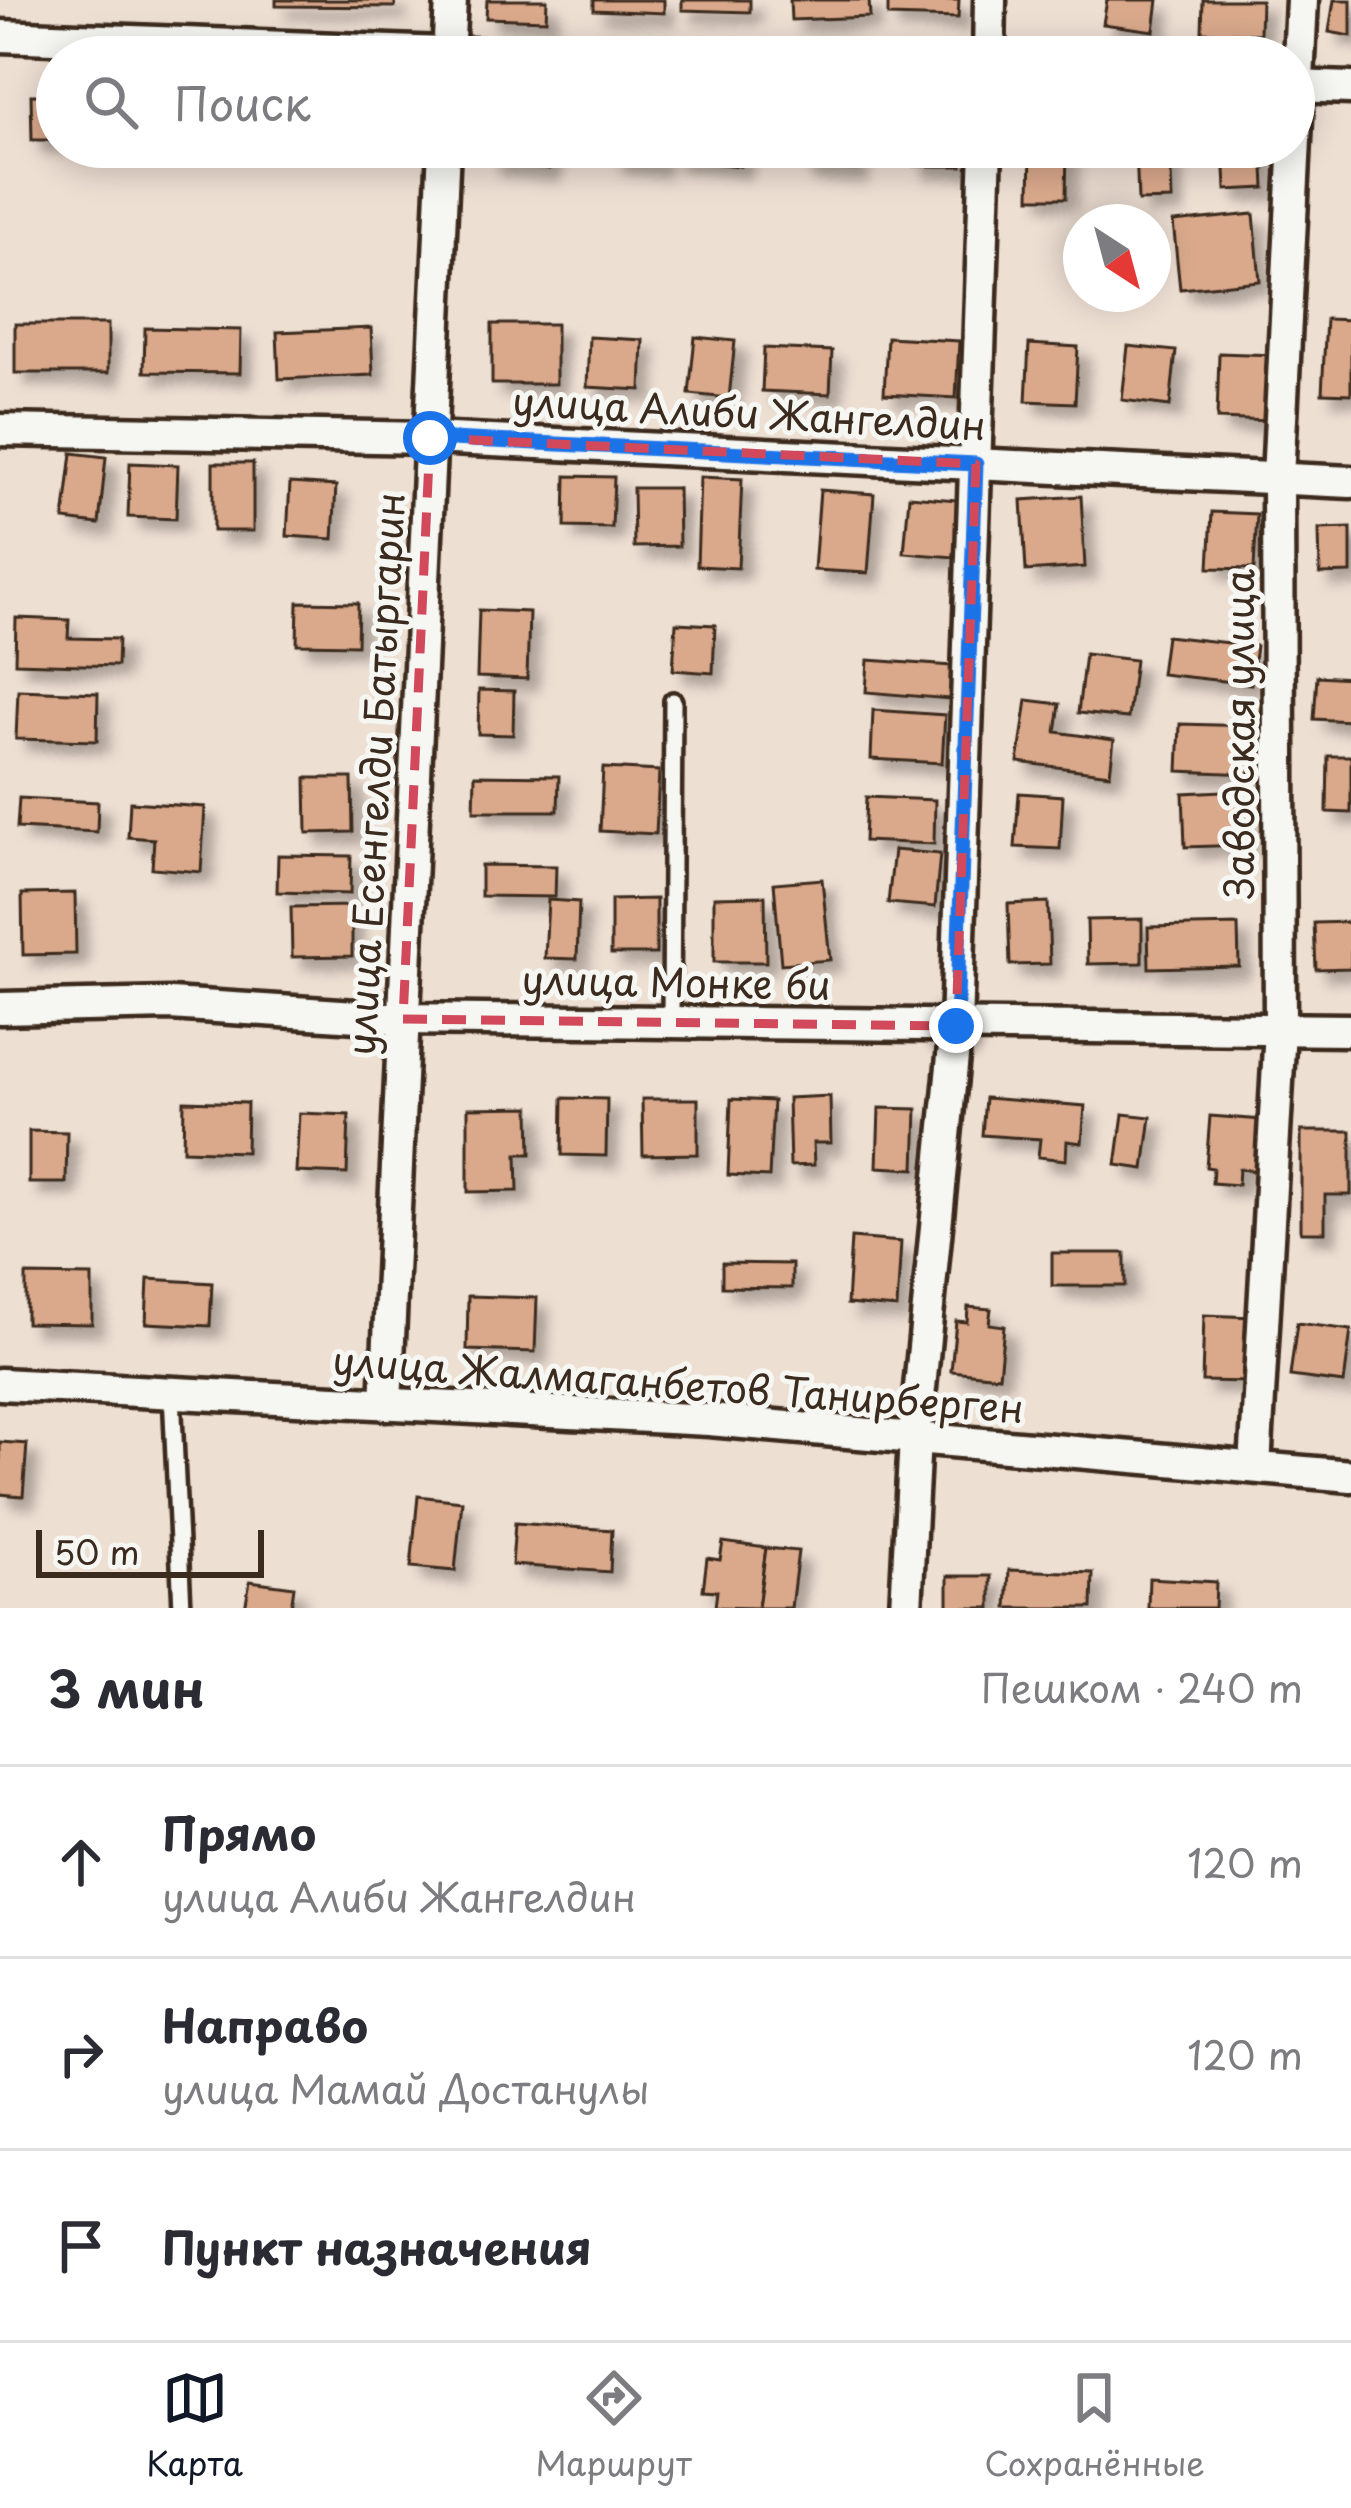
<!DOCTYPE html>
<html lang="ru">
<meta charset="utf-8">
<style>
:root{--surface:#fff;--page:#f2f2f3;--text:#2b2b33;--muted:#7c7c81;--line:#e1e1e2;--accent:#111827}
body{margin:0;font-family:"Playpen Sans",sans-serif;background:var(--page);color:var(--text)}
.compass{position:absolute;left:1063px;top:204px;width:108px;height:108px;border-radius:50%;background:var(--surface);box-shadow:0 6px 30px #0003;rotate:144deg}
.scale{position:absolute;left:36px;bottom:30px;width:228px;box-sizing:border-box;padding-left:12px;border:6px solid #3b2a1e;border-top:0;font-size:33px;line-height:42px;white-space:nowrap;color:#3b2a1e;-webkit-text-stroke:9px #f6f6f2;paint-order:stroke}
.stop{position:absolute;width:36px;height:36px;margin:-27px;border:9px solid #1a73e8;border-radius:50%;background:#fff}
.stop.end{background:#1a73e8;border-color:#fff;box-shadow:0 3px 12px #0008}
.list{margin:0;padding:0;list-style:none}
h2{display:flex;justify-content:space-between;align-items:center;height:156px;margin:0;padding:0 48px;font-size:51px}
h2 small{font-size:39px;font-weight:400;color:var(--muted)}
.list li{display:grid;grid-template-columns:78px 1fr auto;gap:36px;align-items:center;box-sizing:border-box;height:192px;padding:0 48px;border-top:3px solid var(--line)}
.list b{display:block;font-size:45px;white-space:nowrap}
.list p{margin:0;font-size:39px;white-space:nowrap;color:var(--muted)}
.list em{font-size:39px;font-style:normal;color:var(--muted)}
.icon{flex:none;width:66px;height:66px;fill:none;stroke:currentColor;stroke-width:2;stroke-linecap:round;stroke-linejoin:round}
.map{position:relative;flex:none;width:1351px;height:1608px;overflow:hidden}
.search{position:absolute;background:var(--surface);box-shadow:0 6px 30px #0003;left:36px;right:36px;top:36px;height:132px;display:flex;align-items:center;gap:30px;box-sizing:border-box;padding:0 42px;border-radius:66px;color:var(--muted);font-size:45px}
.sheet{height:732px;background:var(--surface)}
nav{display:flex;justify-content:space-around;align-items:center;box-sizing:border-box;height:168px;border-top:3px solid var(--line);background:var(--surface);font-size:33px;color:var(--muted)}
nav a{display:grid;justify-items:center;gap:6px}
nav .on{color:var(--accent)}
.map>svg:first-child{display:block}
.building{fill:#daa98c;stroke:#3b2a1e;stroke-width:3;filter:url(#shadow)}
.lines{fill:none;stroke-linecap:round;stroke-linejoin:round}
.lane-casing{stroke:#3b2a1e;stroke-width:24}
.street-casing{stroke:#3b2a1e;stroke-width:39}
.lane{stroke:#f6f6f2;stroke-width:15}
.street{stroke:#f6f6f2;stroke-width:30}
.route{stroke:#1a73e8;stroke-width:15}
.marked{fill:none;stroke:#d1495b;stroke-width:9;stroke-dasharray:24 15;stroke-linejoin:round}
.labels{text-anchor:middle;stroke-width:10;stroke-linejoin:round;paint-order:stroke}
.street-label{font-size:39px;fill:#3b2a1e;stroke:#f6f6f2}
</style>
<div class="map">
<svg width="1351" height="1608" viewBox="0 0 1351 1608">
<defs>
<filter id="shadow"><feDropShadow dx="11" dy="11" stdDeviation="6" flood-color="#0004"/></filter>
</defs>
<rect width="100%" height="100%" fill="#eedfd3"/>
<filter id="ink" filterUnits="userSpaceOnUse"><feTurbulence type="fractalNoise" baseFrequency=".00833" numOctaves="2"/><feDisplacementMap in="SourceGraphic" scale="24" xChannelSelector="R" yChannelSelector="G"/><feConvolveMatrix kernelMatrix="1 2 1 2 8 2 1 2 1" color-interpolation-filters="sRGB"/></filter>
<g filter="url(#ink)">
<g class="building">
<path d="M276,0H395V7L276,6Z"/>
<path d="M487,0H547L546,20L486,18Z"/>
<path d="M594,0H664V13L594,10Z"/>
<path d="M682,0H750V12L682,10Z"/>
<path d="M790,0H869L870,17L791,20Z"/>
<path d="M888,0H959L958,18L888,16Z"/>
<path d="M1107,0H1158L1154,31L1103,24Z"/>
<path d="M1203,0H1261L1260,34L1202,32Z"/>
<path d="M1334,0H1351V36L1329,32Z"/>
<path d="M31,95H57V140H32Z"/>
<path d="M491,147H551L549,169L490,164Z"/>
<path d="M614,147H659L658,165L613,162Z"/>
<path d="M671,147H742L740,166L670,159Z"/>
<path d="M803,147H857L856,170L802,168Z"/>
<rect x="914" y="147" width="48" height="19"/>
<path d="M1031,147H1067L1066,198H1030Z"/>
<path d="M1136,147H1170L1172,200L1138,201Z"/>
<path d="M1224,147H1263L1265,188L1226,190Z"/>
<path d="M1254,214L1260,281L1180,289L1173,222Z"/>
<path d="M1326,319L1351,320V394L1322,393Z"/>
<rect x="15" y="324" width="93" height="49"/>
<rect x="492" y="324" width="64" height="60"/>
<path d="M145,328L241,330L240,373L144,372Z"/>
<path d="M371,328L373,375L279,379L277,332Z"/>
<path d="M589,337L643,340L641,390L587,387Z"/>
<path d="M695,337L735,341L729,398L689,394Z"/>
<path d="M887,337L959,341L956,398L884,394Z"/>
<path d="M1029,344L1078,347L1075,403L1026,401Z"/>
<path d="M1128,346L1176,351L1170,406L1122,400Z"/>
<path d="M764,348L832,351L830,394L762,391Z"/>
<path d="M1219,353L1274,355L1271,421L1217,419Z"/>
<path d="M72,453L106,457L99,524L64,520Z"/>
<path d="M130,463L178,465L176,519L128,517Z"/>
<rect x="213" y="463" width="40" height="68"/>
<path d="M566,476L614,477L612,528L565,527Z"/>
<path d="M700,477L742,479L738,568L697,566Z"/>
<path d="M290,483L336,486L333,539L287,536Z"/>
<path d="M633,488H678L679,546L634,547Z"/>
<path d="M820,490L874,494L868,573L814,570Z"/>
<path d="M909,496L958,500L954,557L904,553Z"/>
<path d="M1081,496L1085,567L1026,571L1022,500Z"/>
<path d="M1212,512L1257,514L1254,569L1209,568Z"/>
<path d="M1351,528V573L1320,574L1319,529Z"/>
<path d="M298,602L358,603L357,645L297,644Z"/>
<path d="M479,610L529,612L527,679L477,677Z"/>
<path d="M16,618L69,620L68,638L118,639L117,666L15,663Z"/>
<path d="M676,623L715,625L713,673L673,670Z"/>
<path d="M1166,636L1256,646L1251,684L1161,674Z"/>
<path d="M1085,654L1135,660L1128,718L1078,713Z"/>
<path d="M868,660L952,666L949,699L866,692Z"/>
<path d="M1317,676L1351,678V721L1314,719Z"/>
<path d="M18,690L98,693L97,741L16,739Z"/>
<path d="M479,690L514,691L513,735L478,734Z"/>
<path d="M1027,700L1060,704L1056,732L1114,740L1110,774L1018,762Z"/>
<path d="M873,710L945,715L942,763L871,759Z"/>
<path d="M1180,724L1251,726L1250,774L1178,771Z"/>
<path d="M1328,756H1351V813L1327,812Z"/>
<path d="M603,768L659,771L656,834L600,831Z"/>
<path d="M475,775L559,776L558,811H474Z"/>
<path d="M306,778H352L353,832L307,833Z"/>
<path d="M1243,790L1246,845L1185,847L1183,793Z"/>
<path d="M1019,793L1063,796L1060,849L1015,847Z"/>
<path d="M866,797L935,800L934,844L864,841Z"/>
<path d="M19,798L98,802L97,832L17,828Z"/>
<path d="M130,802L205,807L201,872L152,868L154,839L128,837Z"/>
<path d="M894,850L940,854L935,907L888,903Z"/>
<path d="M278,855L351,856L350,894L277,892Z"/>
<path d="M481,865L556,866L555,897L481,896Z"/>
<path d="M822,879L830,960L781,964L774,883Z"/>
<path d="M75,893L76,954L23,955L22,894Z"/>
<path d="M765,896L766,962H714V897Z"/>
<path d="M656,899V954H611V900Z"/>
<path d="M548,900L579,902L577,959L545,958Z"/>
<path d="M1048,902L1050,964L1010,965L1008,904Z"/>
<path d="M352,906V956L292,957L291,907Z"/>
<path d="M1142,919V963L1088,964L1087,920Z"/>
<path d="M1351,922V968L1316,969L1314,923Z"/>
<path d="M1238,925L1239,966L1149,968L1148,927Z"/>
<path d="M830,1096L831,1143H813L814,1165L790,1166L788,1098Z"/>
<path d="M563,1098L607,1099L606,1156L562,1155Z"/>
<path d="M985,1098L1085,1106L1082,1143L1067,1141L1066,1160L1038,1157L1040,1139L982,1135Z"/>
<path d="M642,1099H698V1154L643,1155Z"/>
<path d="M731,1099L773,1101L769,1177L728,1175Z"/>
<path d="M184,1101L247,1103L246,1152L183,1150Z"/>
<path d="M530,1107L531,1154H517L518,1191L468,1192V1108Z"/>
<path d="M879,1108L917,1109L915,1169L877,1167Z"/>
<path d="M299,1113L349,1115L347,1174L296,1172Z"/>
<path d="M1123,1114L1151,1117L1144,1169L1116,1165Z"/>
<path d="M1210,1116L1263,1120L1260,1171L1239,1169L1238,1185L1212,1183L1213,1168L1206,1167Z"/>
<path d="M29,1131L67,1132L66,1183H29Z"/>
<path d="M1301,1131H1351V1195H1325V1232H1301Z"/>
<path d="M851,1238L901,1242L897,1308L847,1304Z"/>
<rect x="1052" y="1253" width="73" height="33"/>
<path d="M722,1263L792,1264V1288L722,1287Z"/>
<path d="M26,1275L92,1276V1324L26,1323Z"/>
<path d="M148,1279L212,1283L210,1326L146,1323Z"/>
<path d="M468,1296L537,1298L535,1352L467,1350Z"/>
<path d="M968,1307L991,1309L989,1324L1004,1326L999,1376L951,1371L956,1321L967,1322Z"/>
<path d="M1204,1315L1253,1317L1251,1382L1202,1381Z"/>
<path d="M1297,1323L1351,1330L1344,1383L1290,1376Z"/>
<path d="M0,1442L27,1444L23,1496L0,1494Z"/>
<path d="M418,1496L462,1501L455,1571L411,1567Z"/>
<path d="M515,1523L612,1530L610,1572L512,1565Z"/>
<path d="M723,1542L766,1548L758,1608L715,1607L717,1591L703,1590L707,1558L720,1560Z"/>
<path d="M766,1548L798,1551L791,1608H758Z"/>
<path d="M1009,1570L1093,1573L1092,1608H1007Z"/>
<rect x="948" y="1576" width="43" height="32"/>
<path d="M1149,1578L1216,1582L1215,1608H1148Z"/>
<path d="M250,1581L294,1587L291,1608H245Z"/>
</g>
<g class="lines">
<defs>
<g id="lane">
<path d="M671,1022L673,701"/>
<path d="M172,1393L182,1608"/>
</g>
<g id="street">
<path d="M0,36L552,57"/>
<path d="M448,57L451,0"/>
<path d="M989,57L990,0"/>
<path d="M1294,86L1351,88"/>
<path d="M0,430L430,438L1351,482"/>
<path d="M0,1008L170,1004L403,1019L1351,1030"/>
<path d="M0,1384L709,1420L1351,1476"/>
<path d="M386,1404L444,147"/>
<path d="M1255,1467L1280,1029L1278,478L1302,0"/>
<path d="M906,1608L915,1438L956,1026L986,147"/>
</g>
</defs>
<use href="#lane" class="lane-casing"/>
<use href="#street" class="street-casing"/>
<use href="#lane" class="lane"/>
<use href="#street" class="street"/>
</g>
</g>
<g class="lines" filter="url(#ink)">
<path class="route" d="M430,438L976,464L956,1026"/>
</g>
<path class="marked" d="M430,438L976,464L956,1026L403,1019Z"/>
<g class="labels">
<g class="street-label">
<text transform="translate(749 414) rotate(3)" y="14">улица Алиби Жангелдин</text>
<text transform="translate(1240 734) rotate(-90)" y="14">Заводская улица</text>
<text transform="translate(376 774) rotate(-87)" y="14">улица Есенгелди Батыргарин</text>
<text transform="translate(676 983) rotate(1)" y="14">улица Монке би</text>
<text transform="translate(678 1385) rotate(4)" y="14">улица Жалмаганбетов Танирберген</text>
</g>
</g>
</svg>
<svg class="compass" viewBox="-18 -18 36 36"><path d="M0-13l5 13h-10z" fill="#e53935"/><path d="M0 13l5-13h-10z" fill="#7c7c81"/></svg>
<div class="scale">50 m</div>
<div class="stop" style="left:430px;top:438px"></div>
<div class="stop end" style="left:956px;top:1026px"></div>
<div class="search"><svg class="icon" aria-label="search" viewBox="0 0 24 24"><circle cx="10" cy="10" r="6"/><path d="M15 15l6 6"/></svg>Поиск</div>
</div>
<section class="sheet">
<h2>3 мин<small>Пешком · 240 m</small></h2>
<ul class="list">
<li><svg class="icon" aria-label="ahead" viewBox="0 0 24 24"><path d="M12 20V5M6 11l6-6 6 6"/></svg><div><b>Прямо</b><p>улица Алиби Жангелдин</p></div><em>120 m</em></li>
<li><svg class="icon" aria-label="right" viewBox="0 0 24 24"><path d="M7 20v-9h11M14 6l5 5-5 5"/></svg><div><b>Направо</b><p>улица Мамай Достанулы</p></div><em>120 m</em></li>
<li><svg class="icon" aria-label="arrive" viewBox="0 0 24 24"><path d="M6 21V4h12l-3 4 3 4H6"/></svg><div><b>Пункт назначения</b></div></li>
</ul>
</section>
<nav>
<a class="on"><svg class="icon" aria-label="map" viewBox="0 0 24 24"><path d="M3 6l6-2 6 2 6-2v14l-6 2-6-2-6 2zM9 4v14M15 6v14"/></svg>Карта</a>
<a><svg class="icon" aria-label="directions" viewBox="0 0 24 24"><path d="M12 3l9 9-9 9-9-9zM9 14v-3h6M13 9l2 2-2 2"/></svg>Маршрут</a>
<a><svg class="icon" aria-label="saved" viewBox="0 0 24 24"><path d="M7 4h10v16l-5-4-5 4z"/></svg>Сохранённые</a>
</nav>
